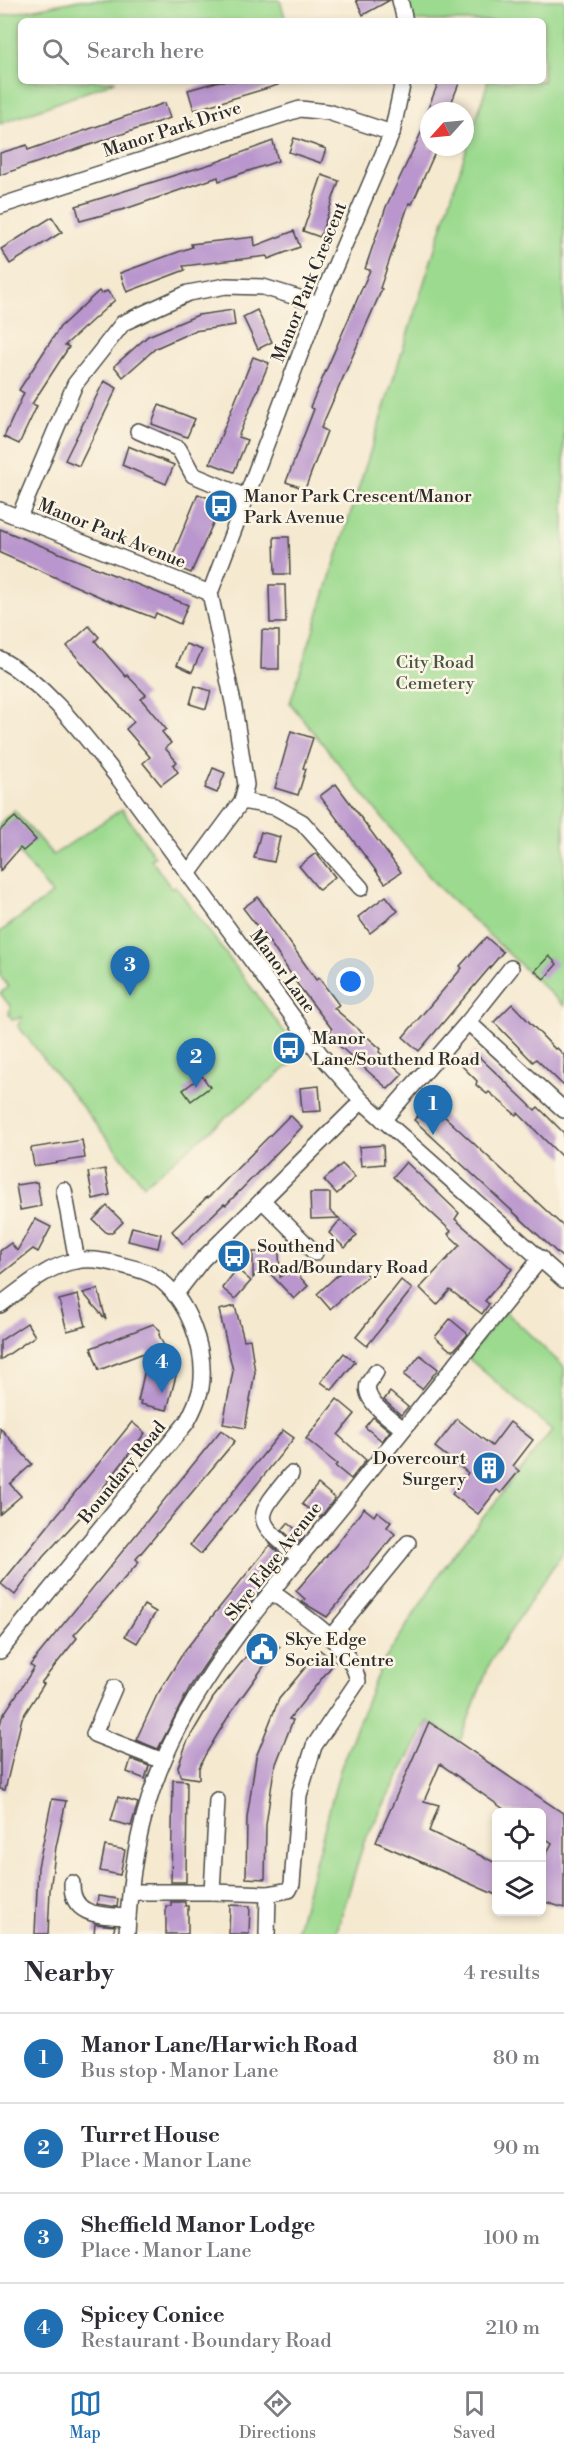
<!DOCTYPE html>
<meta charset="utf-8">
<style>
:root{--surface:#fff;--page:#f2f2f3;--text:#2b2b33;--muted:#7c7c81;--line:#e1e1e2;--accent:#1f6fb2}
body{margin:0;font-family:"Libre Bodoni",serif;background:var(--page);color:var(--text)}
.controls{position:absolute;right:18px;bottom:18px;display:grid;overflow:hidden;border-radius:9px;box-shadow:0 3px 9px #0003}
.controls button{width:54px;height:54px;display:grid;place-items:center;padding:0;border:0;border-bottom:2px solid var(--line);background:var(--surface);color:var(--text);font:30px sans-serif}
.compass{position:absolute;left:420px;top:102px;width:54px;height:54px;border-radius:50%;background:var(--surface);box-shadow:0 3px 9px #0003;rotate:243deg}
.you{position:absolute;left:351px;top:982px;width:21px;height:21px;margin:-15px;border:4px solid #fff;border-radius:50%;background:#1a73e8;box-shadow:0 0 0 9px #1a73e833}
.badge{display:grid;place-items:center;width:39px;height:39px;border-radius:50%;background:var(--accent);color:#fff;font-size:20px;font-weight:700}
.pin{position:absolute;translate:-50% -50px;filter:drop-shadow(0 2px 3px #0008)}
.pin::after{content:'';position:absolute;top:32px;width:21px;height:18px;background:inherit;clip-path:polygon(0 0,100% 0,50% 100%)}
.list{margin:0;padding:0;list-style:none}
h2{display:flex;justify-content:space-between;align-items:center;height:78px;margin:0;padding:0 24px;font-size:26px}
h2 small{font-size:20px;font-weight:400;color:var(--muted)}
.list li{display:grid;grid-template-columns:39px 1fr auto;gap:18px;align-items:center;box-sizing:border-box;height:90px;padding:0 24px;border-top:2px solid var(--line)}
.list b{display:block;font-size:22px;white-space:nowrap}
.list p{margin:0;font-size:20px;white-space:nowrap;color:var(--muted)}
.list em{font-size:20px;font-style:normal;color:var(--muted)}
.icon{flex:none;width:33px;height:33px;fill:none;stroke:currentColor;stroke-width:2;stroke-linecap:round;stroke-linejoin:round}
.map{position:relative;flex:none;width:564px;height:1934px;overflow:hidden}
.search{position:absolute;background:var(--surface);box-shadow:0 3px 9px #0003;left:18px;right:18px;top:18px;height:66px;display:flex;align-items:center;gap:15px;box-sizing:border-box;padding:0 21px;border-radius:9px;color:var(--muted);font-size:22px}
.sheet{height:438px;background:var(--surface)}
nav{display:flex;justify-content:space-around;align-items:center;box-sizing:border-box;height:84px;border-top:2px solid var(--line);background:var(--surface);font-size:16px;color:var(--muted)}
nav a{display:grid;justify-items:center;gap:3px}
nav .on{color:var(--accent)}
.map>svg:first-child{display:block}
.green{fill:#9cda8f;stroke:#64825d;stroke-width:1.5}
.building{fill:#b996cd}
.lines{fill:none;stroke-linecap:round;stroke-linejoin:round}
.street-casing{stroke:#494844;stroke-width:18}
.street{stroke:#fff;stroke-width:15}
.labels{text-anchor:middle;stroke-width:5;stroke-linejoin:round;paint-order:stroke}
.street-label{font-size:18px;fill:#2b2b2b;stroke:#fcf5e5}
.poi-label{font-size:18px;fill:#2b2b2b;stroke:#fcf5e5;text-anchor:start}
.park-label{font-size:18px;fill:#475744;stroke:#fcf5e5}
</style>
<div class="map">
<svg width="564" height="1934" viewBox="0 0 564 1934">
<rect width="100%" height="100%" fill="#fcf5e5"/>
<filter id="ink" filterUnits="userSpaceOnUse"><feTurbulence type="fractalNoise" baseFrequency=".0167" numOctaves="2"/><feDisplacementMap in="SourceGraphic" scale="12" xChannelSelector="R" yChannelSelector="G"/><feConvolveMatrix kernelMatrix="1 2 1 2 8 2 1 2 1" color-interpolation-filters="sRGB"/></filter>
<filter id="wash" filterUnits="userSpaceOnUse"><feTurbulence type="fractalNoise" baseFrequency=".008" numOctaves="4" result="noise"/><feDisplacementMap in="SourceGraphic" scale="24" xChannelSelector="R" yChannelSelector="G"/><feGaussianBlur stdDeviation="1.35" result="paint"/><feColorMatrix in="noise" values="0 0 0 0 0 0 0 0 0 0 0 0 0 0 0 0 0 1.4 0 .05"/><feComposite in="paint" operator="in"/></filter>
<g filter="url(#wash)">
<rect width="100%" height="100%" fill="#f5e9d0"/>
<g class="green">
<path d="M80,0H280L286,21H21V81H116L0,124V16Z"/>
<path d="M402,0H564V1006L436,885L290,703L488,82L486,81H543V21H407Z"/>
<path d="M122,809L155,857L151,859L171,888L175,886L302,1055L144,1185L18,1026L22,1017L13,1020L9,1015L10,1006L0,993L9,987L0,976V932L52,894L0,829V823L14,810L53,855Z"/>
<path d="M505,1311L564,1367V1550L490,1662L460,1741L428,1721L364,1842L336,1934H296L340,1770L380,1667L445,1566L552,1430L468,1358Z"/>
</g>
<g id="blocks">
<g class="building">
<path d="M356,0H390L363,15Z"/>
<path d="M220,81H278V85L194,110L188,90Z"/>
<path d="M439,81H460L448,111H427Z"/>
<path d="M165,103L170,118L0,175V153L27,145L28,150Z"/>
<path d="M429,116V147L437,148L412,204L409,203L380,288L382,289L321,428L327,431L305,489L286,482L314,409L310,407L370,270L365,269L386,207Z"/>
<path d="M294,138L326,149L321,163L289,152Z"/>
<path d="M273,141L278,161L219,181L218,177L125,209L80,221L76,206L214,163Z"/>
<path d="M322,175L339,181L320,237L303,231Z"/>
<path d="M52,217L62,232L10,264L1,249Z"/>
<path d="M294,231L300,247L268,259L267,256L183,266L185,270L127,292L120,273L192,247L191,244L254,237L255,246Z"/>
<path d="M99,291L101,294L107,291L115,300L65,345L69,347L32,404L37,406L19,444L4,437L24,393L19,390L60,327Z"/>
<path d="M233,310L235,325L194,331L156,348L123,377L114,366L148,336L198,315Z"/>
<path d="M257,310L272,342L258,349L243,317Z"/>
<path d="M253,357L269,363L238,437L247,440L234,472L210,463Z"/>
<path d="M104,381L117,388L79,466L65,460Z"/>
<path d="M159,405L195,419L187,437L152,424Z"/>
<path d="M128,446L174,465L166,484L122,465Z"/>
<path d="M198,494L222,503L191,573L169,564Z"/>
<path d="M0,529L188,605L180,624L156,613L154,618L105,599L0,553Z"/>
<path d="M274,537H289L290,574H275Z"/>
<path d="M269,585H285L286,623H270Z"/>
<path d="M89,626L99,637L95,641L126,677L127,675L146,695L141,699L166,729L162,732L171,743L165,748L177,762L173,765L178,772L161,785L143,763L150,757L126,729L134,722L67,646Z"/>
<path d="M262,630L279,631V669H261Z"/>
<path d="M186,644L202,650L192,672L177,665Z"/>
<path d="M195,686L211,691L206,709L190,704Z"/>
<path d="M291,731L313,738L303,768L306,769L298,795L275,788Z"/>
<path d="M213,768L225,773L217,793L205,788Z"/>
<path d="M336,784L401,872L385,883L320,796Z"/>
<path d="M15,817L36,840L23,851L20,848L0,871V830Z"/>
<path d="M261,832L280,837L274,862L254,858Z"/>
<path d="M316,853L335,877L319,890L299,866Z"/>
<path d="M386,896L398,911L370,933L358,917Z"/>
<path d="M258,897L316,980L319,978L339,1005L334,1008L381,1049L379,1052L403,1074L388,1089L327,1035L332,1029L298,985L273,947L243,908Z"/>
<path d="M486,937L503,952L419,1051L403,1037L462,968L460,966Z"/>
<path d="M549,956L557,964L544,979L535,971Z"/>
<path d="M512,1004L555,1049L557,1048L564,1055V1086L536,1059L533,1062L494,1022Z"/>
<path d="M474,1052L535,1110L538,1107L564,1133V1159L518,1113L516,1115L489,1092L487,1094L476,1085L477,1081L462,1066Z"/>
<path d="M202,1076L210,1087L191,1101L183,1090Z"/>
<path d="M319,1086L321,1111L302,1112L300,1088Z"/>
<path d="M430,1103L564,1227V1259L414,1120Z"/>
<path d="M290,1115L302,1127L226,1205L224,1204L183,1244L172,1231L207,1197L208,1198Z"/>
<path d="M82,1140L85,1158L34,1166L31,1148Z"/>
<path d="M383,1145L384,1164L361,1166L359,1147Z"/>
<path d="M406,1162L459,1213L455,1219L512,1269L485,1301L489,1304L482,1314L450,1290L437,1305L420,1288L460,1245L448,1234L451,1231L393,1177Z"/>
<path d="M342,1164L355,1177L337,1194L324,1180Z"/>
<path d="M105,1169L110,1195L93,1199L88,1172Z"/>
<path d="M37,1182L41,1206L20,1210L16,1185Z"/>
<path d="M310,1193H330V1211L339,1218L311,1219Z"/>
<path d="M107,1206L123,1222L112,1233H107L93,1220Z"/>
<path d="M35,1219L51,1227L38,1252L33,1249L0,1275V1251L11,1243L17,1251Z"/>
<path d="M340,1220L357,1235L345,1248L329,1233Z"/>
<path d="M132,1227L161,1234L158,1248L128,1241Z"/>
<path d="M253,1252H279L280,1277L291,1267L308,1286L294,1299L263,1266L253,1278Z"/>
<path d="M354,1260L368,1276L330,1309L317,1294Z"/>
<path d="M237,1269L251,1281L235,1299L222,1288Z"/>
<path d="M401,1280L412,1289L367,1346L356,1337Z"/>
<path d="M98,1289L106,1320L83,1293Z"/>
<path d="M78,1295L86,1326L67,1331L59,1300Z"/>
<path d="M235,1306L244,1340L250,1339L255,1372L245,1428L223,1424L233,1371L219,1310Z"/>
<path d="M450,1319L468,1334L454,1350H450L435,1337Z"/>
<path d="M27,1323L35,1336L0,1360V1341Z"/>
<path d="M153,1324L160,1330L159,1335L164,1346L154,1350L164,1365L178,1368L167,1410L140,1404L141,1401H138L149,1351L99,1370L91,1348Z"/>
<path d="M344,1353L355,1362L332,1390L321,1382Z"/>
<path d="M420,1355L438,1369L422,1389L404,1375Z"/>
<path d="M390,1392L408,1407L401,1415L384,1400Z"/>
<path d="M337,1399L355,1414L338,1435L366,1460L351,1479L335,1466L337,1464L306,1439Z"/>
<path d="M373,1417L390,1431L382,1441L365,1427Z"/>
<path d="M457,1419L492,1446L510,1422L533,1440L513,1466L519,1471L501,1493L497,1490L478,1514L452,1494L468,1473L435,1447Z"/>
<path d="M132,1422L145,1433L84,1513L43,1557L15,1595L1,1584Z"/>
<path d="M0,1428L32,1464L10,1484L21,1496L0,1514Z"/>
<path d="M221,1430L235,1441L136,1559L139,1562L74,1635L77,1638L41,1683L44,1684L22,1718L5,1790L0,1789V1725L2,1717L34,1668L30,1665Z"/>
<path d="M283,1430L294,1438L201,1554L190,1545Z"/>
<path d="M318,1484L335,1498L320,1518L302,1504Z"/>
<path d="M364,1508L374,1516L377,1511L391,1522L387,1527L395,1534L327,1617L302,1602L305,1599L296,1591L336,1545Z"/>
<path d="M288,1523L304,1536L298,1544L282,1530Z"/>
<path d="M270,1545L286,1559L218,1645L190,1687L158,1749L136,1740L157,1695L185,1650Z"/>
<path d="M144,1605L156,1612L137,1643L125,1636Z"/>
<path d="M259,1632L280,1647L264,1666L231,1712L205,1755L199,1768V1779L180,1776L178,1767L187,1742L213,1698L248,1654L245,1651Z"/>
<path d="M320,1650L335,1662L289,1719L293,1720L274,1769L266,1825L265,1879L246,1878L247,1818L256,1757L279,1699Z"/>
<path d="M429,1722L564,1814V1908L542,1901V1862L552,1843L542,1836V1812H508L440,1764L424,1801L439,1805L429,1831L496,1863V1895L376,1842Z"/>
<path d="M131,1759L149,1766L145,1779L127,1772Z"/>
<path d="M173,1780L187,1781L186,1882H171Z"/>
<path d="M118,1797L138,1803L131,1826L111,1821Z"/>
<path d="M52,1799L66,1801L56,1847L50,1890L48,1934H35L38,1867Z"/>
<path d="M105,1846L125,1850L120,1875L100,1871Z"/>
<path d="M98,1896L118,1899L117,1907L97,1904Z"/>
<path d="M171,1902H185V1906H188V1934H166V1906H171Z"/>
<path d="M230,1905L250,1906L249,1934H229Z"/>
<path d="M95,1924L115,1926L113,1934H94Z"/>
</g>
</g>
</g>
<g filter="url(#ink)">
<use href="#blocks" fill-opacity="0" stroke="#494844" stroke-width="1.5"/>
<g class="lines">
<defs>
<g id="street">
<path d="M400,0L405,21"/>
<path d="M0,206L300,109L328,112L392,133"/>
<path d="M138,431L179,449L193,475L246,497"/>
<path d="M0,510L210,593"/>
<path d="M19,517L75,384L123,323L188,293L226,286L263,287L319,304"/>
<path d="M0,659C49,686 85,737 119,779L320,1054L362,1101L564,1280"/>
<path d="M242,801L275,807L302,822L361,888"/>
<path d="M188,874L242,801L246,785L234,707L210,593L319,304L392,133L403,81"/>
<path d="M468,1022L564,1110"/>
<path d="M383,1120L468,1022L511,968"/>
<path d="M64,1190L77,1261"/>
<path d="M262,1200L315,1253"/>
<path d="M175,1295L202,1260L362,1101"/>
<path d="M0,1305C23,1288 47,1266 75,1261C90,1258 107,1261 121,1265C133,1268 145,1270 156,1277C188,1298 207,1350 201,1388C198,1400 193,1411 187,1422L0,1651"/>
<path d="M376,1372C374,1376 370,1380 368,1384C363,1402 392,1419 403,1429"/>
<path d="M291,1474C252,1521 254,1519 300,1558"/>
<path d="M330,1638L408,1543"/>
<path d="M114,1688L94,1734L163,1761"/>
<path d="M72,1883C71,1918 103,1915 128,1917"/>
<path d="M131,1892H212L217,1800"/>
<path d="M212,1892L268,1894L289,1890L292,1884L299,1795L314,1746L358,1681C350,1642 302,1615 272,1592"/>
<path d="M127,1934C129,1893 134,1852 145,1813C178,1692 268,1597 345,1502C410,1421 476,1339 541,1258"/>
<path d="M267,1934L268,1894"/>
</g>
</defs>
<use href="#street" class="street-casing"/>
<use href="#street" class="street"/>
</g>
</g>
<defs>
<symbol id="bus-disc" viewBox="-11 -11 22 22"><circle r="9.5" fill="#1f6fb2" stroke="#fcf5e5"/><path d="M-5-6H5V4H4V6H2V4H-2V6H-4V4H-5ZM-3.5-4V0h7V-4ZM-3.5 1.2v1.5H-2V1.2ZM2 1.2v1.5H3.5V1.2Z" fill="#fff"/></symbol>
<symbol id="building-disc" viewBox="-11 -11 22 22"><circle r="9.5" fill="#1f6fb2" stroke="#fcf5e5"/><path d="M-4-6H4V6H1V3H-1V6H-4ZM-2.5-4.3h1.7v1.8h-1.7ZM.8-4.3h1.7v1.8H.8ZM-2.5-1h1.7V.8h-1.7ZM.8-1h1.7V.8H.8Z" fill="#fff"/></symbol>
<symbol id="civic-disc" viewBox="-11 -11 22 22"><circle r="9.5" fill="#1f6fb2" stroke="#fcf5e5"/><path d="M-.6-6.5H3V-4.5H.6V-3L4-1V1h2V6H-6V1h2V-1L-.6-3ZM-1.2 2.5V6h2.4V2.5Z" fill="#fff"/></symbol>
</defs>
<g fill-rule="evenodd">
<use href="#bus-disc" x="202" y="487" width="38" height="38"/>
<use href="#bus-disc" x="270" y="1029" width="38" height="38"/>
<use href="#bus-disc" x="215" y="1237" width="38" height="38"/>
<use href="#building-disc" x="470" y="1449" width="38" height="38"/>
<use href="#civic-disc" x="243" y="1630" width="38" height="38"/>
</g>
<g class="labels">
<g class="street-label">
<text transform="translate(172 129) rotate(-18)" y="6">Manor Park Drive</text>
<text transform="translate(309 282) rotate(-68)" y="6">Manor Park Crescent</text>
<text transform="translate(112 533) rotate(22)" y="6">Manor Park Avenue</text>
<text transform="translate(283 971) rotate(54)" y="6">Manor Lane</text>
<text transform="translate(122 1472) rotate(-51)" y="6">Boundary Road</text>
<text transform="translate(273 1561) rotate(-52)" y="6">Skye Edge Avenue</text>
</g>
<g class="poi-label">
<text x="244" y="502">Manor Park Crescent/Manor<tspan x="244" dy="21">Park Avenue</tspan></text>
<text x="312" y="1044">Manor<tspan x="312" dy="21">Lane/Southend Road</tspan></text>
<text x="257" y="1252">Southend<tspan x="257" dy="21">Road/Boundary Road</tspan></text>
<text x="466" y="1464" text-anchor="end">Dovercourt<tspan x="466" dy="21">Surgery</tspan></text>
<text x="285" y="1645">Skye Edge<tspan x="285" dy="21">Social Centre</tspan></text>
</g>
<g class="park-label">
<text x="435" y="668">City Road<tspan x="435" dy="21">Cemetery</tspan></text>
</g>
</g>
</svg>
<div class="controls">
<button><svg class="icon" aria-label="locate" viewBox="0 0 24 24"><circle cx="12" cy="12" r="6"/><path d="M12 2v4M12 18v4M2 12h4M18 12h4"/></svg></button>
<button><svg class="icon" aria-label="layers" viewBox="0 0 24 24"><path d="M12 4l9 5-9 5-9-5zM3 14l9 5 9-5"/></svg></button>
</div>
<svg class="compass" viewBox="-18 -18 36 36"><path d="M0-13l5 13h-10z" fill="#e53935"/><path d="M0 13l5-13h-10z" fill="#7c7c81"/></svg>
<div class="you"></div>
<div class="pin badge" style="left:433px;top:1135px">1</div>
<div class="pin badge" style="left:196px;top:1088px">2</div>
<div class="pin badge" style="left:130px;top:996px">3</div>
<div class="pin badge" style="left:162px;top:1393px">4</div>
<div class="search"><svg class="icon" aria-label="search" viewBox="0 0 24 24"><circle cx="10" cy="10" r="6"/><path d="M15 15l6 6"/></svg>Search here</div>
</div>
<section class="sheet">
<h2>Nearby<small>4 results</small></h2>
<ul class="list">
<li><span class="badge">1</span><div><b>Manor Lane/Harwich Road</b><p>Bus stop · Manor Lane</p></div><em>80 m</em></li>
<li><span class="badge">2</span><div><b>Turret House</b><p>Place · Manor Lane</p></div><em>90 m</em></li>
<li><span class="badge">3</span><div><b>Sheffield Manor Lodge</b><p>Place · Manor Lane</p></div><em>100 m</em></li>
<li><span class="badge">4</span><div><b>Spicey Conice</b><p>Restaurant · Boundary Road</p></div><em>210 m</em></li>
</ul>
</section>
<nav>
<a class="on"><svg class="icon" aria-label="map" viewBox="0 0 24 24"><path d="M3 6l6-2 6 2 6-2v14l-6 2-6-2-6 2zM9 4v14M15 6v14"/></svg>Map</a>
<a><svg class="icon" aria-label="directions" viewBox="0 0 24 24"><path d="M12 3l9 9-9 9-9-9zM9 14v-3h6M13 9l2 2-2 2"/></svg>Directions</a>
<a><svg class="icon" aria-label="saved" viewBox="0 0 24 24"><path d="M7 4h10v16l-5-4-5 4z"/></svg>Saved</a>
</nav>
